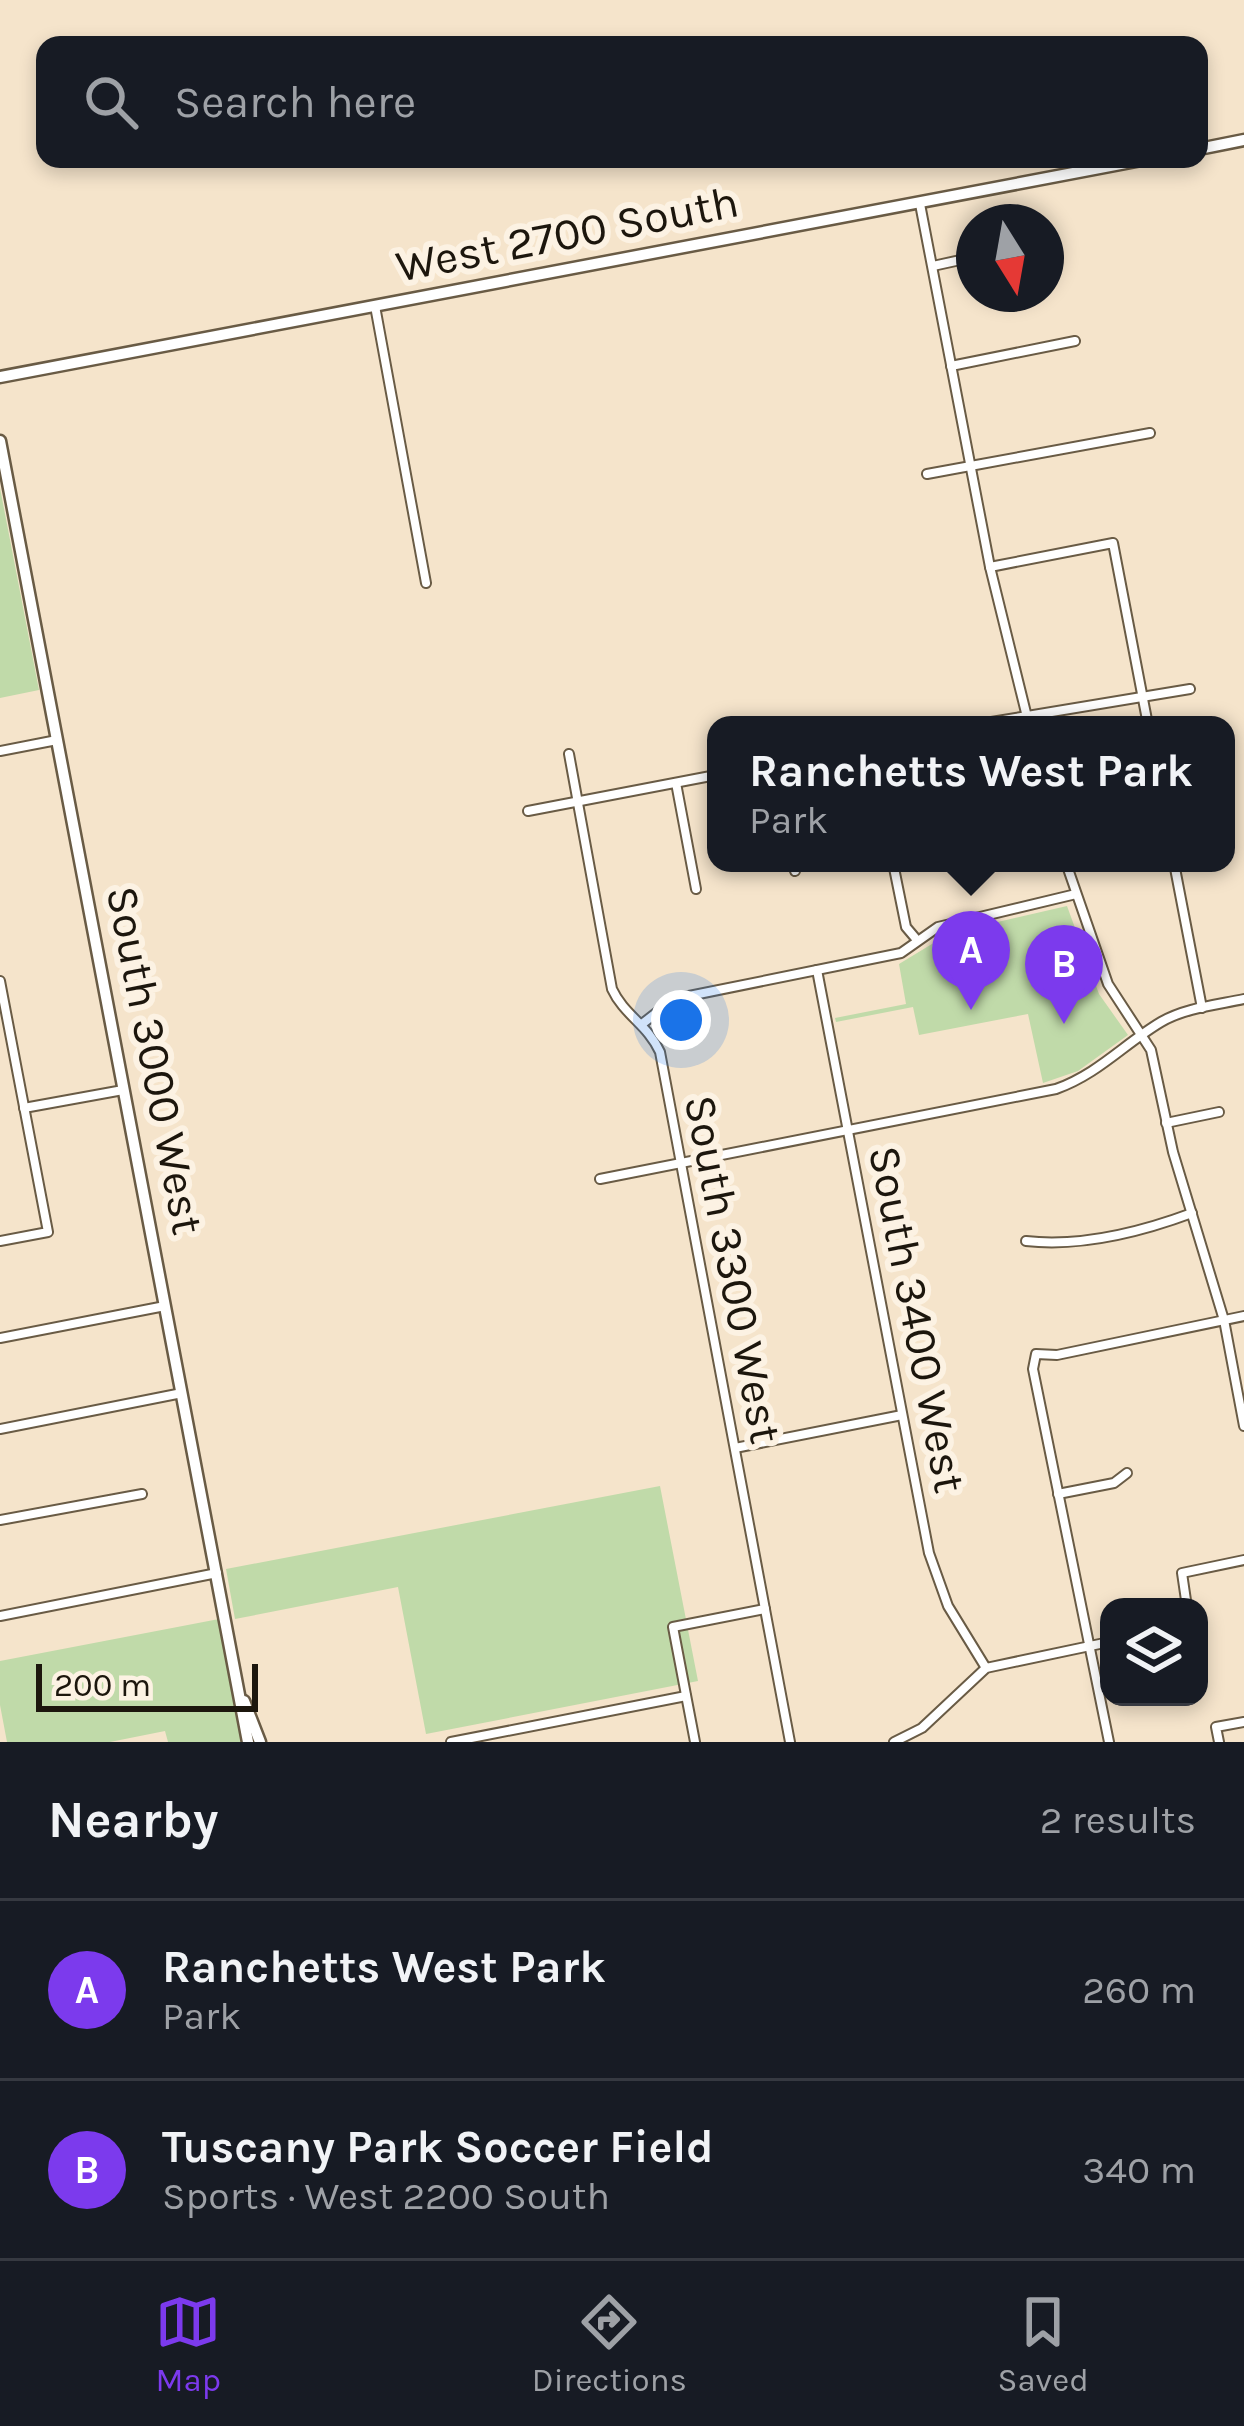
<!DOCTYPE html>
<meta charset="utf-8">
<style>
:root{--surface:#171b24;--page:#20242c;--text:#f1f3f6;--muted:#9ea1a6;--line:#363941;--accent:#7c3aed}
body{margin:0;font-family:Karla,sans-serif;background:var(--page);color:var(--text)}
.controls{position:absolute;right:36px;bottom:36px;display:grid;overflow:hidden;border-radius:24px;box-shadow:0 6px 18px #0003}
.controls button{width:108px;height:108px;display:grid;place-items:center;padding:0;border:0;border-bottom:3px solid var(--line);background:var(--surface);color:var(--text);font:60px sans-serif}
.compass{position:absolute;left:956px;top:204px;width:108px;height:108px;border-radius:50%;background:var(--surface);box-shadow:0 6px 18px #0003;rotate:169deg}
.scale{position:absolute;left:36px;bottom:30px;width:222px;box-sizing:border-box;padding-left:12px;border:6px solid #1c160d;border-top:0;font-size:33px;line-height:42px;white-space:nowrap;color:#1c160d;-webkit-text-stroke:9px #fcf2e3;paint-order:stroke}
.you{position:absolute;left:681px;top:1020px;width:42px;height:42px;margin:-30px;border:9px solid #fff;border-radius:50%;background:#1a73e8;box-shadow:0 0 0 18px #1a73e833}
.badge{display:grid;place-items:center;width:78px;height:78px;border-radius:50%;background:var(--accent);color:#fff;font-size:39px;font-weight:700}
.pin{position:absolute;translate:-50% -99px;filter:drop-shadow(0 3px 6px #0008)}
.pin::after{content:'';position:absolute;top:63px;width:42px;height:36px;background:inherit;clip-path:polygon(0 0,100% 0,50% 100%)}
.popup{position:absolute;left:707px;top:716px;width:528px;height:156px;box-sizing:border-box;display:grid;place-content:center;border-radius:24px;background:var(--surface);filter:drop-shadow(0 3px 9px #0005);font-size:39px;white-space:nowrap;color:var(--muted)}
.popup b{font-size:45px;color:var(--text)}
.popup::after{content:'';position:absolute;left:50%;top:100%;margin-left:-24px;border:24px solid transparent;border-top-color:var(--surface)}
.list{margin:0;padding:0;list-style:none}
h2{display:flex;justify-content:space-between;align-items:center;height:156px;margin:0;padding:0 48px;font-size:51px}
h2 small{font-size:39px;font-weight:400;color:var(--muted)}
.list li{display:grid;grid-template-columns:78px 1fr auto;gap:36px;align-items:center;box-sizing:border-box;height:180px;padding:0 48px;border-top:3px solid var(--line)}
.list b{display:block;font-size:45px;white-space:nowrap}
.list p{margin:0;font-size:39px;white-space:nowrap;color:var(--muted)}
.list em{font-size:39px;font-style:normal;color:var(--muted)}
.icon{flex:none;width:66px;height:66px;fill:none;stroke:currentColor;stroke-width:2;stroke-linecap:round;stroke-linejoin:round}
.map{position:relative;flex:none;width:1244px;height:1742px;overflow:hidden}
.search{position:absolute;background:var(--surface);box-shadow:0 6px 18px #0003;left:36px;right:36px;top:36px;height:132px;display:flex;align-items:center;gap:30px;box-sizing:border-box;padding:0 42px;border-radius:24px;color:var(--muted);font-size:45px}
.sheet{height:516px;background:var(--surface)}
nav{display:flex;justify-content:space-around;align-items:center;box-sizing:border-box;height:168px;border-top:3px solid var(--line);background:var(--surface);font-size:33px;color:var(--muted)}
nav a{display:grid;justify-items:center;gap:6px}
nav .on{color:var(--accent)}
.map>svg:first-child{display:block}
.green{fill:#c0daa9}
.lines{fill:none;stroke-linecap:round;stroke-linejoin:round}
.street-casing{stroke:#695b45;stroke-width:12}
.secondary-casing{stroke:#695b45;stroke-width:15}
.street{stroke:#fff;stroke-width:8}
.secondary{stroke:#fff;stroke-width:10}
.labels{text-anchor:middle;stroke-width:12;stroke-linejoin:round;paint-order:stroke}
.street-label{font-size:45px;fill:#1c160d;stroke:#fcf2e3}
</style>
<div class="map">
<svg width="1244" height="1742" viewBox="0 0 1244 1742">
<rect width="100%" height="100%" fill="#f5e4cb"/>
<g class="green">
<path d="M0,488L39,690L0,698Z"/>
<path d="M1067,906L1099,994L1128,1035L1078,1071L1043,1083L1028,1014L919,1035L913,1007L836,1022L835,1018L906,1004L899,964L950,933Z"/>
<path d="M660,1486L698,1681L426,1734L398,1587L235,1619L226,1569Z"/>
<path d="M219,1619L241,1742H168L165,1731L110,1742H7L0,1705V1661Z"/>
</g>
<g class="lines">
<defs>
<g id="street">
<path d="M920,204L990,567L1029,725"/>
<path d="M933,266L974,257"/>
<path d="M375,306L426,583"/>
<path d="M951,366L1075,341"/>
<path d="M927,474L1150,433"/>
<path d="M990,567L1113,543L1148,725"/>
<path d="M973,725L1190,689"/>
<path d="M0,751L57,740"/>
<path d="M569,754L612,989C624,1015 648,1025 660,1052L790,1742"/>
<path d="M676,783L696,889"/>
<path d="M528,811L716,775"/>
<path d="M793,863L795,871"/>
<path d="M893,863L906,927L917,940"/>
<path d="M1066,863L1108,984L1151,1050L1173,1152L1224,1320L1244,1426"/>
<path d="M1174,863L1202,1008"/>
<path d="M817,970L929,1553L948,1606L986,1668"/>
<path d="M0,981L48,1232L0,1241"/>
<path d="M642,1024L674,999L901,953L938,927L1076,894"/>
<path d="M24,1108L123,1090"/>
<path d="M1166,1123L1219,1112"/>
<path d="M600,1179L1056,1089C1098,1074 1124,1044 1161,1022C1185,1008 1216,1005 1244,999"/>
<path d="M1026,1241C1080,1247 1141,1232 1192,1213"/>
<path d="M0,1338L165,1306"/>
<path d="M0,1429L182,1393"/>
<path d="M735,1448L902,1415"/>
<path d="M1058,1494L1114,1483L1127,1473"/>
<path d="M0,1520L142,1494"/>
<path d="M1187,1607L1182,1573L1244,1560"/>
<path d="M0,1616L217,1573"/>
<path d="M451,1742L686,1696"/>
<path d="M695,1742L673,1627L765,1609"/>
<path d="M894,1742L922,1728L986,1668L1109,1642"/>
<path d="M1109,1742L1033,1369L1036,1354L1057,1355L1244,1316"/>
<path d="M1219,1742L1216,1727L1244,1722"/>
</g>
<g id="secondary">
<path d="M1199,149L1244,140"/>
<path d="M0,377L1147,159"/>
<path d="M0,441L248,1742"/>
<path d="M244,1701L260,1742"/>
</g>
</defs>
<use href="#street" class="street-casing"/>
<use href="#secondary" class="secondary-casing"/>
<use href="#street" class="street"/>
<use href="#secondary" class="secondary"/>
</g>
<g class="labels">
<g class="street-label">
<text transform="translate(567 233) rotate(-11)" y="16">West 2700 South</text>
<text transform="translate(156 1060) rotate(79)" y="16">South 3000 West</text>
<text transform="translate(734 1269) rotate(79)" y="16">South 3300 West</text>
<text transform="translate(918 1319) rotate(79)" y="16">South 3400 West</text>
</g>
</g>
</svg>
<div class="controls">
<button><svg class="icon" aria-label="layers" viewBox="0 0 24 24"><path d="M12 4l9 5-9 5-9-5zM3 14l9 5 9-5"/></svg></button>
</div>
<svg class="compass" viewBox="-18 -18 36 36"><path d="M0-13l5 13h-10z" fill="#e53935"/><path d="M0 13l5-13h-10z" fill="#9ea1a6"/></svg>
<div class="scale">200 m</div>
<div class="you"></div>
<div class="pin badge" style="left:971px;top:1010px">A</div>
<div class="popup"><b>Ranchetts West Park</b>Park</div>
<div class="pin badge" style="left:1064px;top:1024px">B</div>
<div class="search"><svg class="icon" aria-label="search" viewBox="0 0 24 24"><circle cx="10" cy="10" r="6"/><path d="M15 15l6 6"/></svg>Search here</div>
</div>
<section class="sheet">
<h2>Nearby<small>2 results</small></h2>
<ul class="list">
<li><span class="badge">A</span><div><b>Ranchetts West Park</b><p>Park</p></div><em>260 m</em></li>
<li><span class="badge">B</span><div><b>Tuscany Park Soccer Field</b><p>Sports · West 2200 South</p></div><em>340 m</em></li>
</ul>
</section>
<nav>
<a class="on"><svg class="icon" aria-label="map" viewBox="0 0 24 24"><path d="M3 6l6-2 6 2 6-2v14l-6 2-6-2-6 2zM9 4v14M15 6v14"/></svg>Map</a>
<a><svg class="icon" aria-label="directions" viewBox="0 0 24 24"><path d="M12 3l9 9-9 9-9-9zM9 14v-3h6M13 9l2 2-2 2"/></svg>Directions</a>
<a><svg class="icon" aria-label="saved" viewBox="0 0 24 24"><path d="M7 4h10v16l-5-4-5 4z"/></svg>Saved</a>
</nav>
